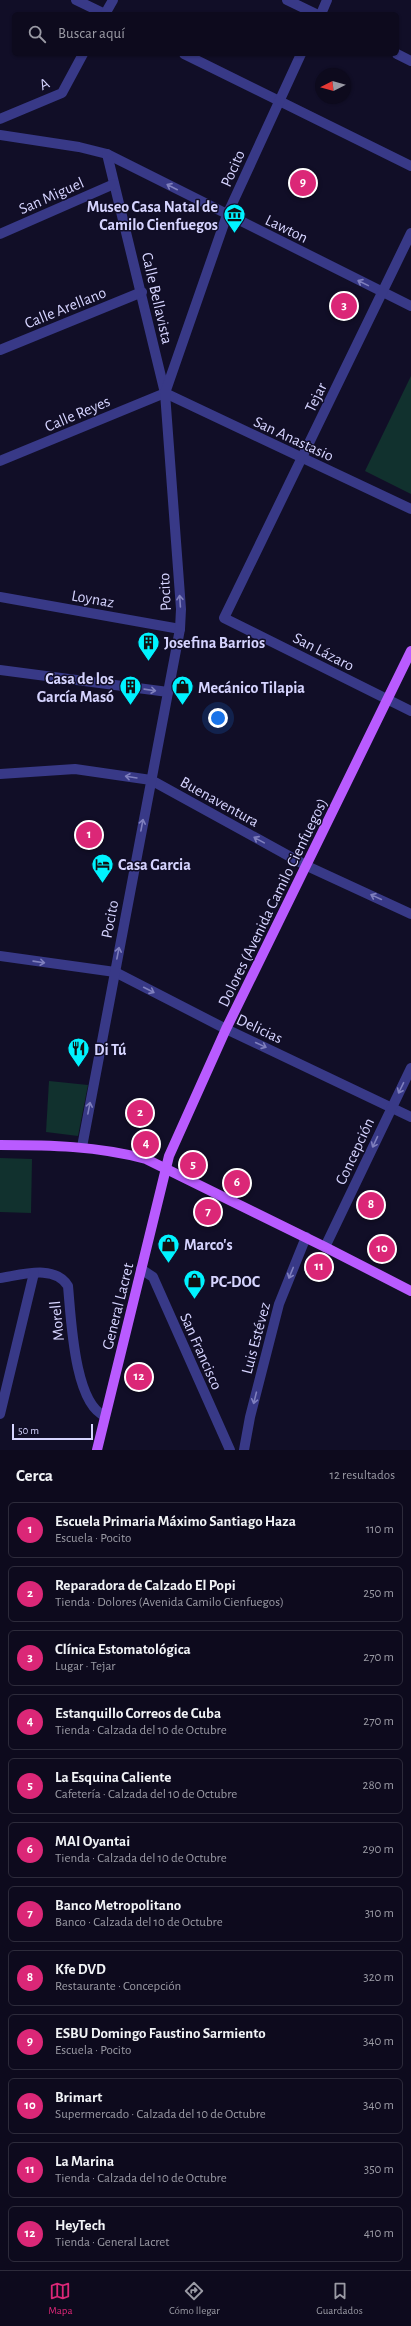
<!DOCTYPE html>
<html lang="es">
<meta charset="utf-8">
<style>
:root{--surface:#0d0a1d;--page:#161326;--text:#f1f3f6;--muted:#9a9aa4;--line:#2d2b3b;--accent:#db2777}
body{margin:0;font-family:"Alegreya Sans",sans-serif;background:var(--page);color:var(--text)}
.compass{position:absolute;left:315px;top:68px;width:36px;height:36px;border-radius:50%;background:var(--surface);box-shadow:0 1px 3px #0004;rotate:264deg}
.scale{position:absolute;left:12px;bottom:10px;width:81px;box-sizing:border-box;padding-left:4px;border:2px solid #d6d4ff;border-top:0;font-size:11px;line-height:14px;white-space:nowrap;color:#d6d4ff;-webkit-text-stroke:3px #110e27;paint-order:stroke}
.you{position:absolute;left:218px;top:718px;width:14px;height:14px;margin:-10px;border:3px solid #fff;border-radius:50%;background:#1a73e8;box-shadow:0 0 0 6px #1a73e833}
.badge{display:grid;place-items:center;width:26px;height:26px;border-radius:50%;background:var(--accent);color:#fff;font-size:13px;font-weight:700}
.pin{position:absolute;translate:-50% -50%;border:2px solid #fff;box-shadow:0 1px 4px #0006}
.list{margin:0;padding:0;list-style:none}
h2{display:flex;justify-content:space-between;align-items:center;height:52px;margin:0;padding:0 16px;font-size:17px}
h2 small{font-size:13px;font-weight:400;color:var(--muted)}
.list li{display:grid;grid-template-columns:26px 1fr auto;gap:12px;align-items:center;box-sizing:border-box;height:56px;margin:0 8px 8px;padding:0 8px;border:1px solid var(--line);border-radius:6px}
.list b{display:block;font-size:15px;white-space:nowrap}
.list p{margin:0;font-size:13px;white-space:nowrap;color:var(--muted)}
.list em{font-size:13px;font-style:normal;color:var(--muted)}
.icon{flex:none;width:22px;height:22px;fill:none;stroke:currentColor;stroke-width:2;stroke-linecap:round;stroke-linejoin:round}
.map{position:relative;flex:none;width:411px;height:1450px;overflow:hidden}
.search{position:absolute;background:var(--surface);box-shadow:0 1px 3px #0004;left:12px;right:12px;top:12px;height:44px;display:flex;align-items:center;gap:10px;box-sizing:border-box;padding:0 14px;border-radius:6px;color:var(--muted);font-size:15px}
.sheet{height:820px;background:var(--surface)}
nav{display:flex;justify-content:space-around;align-items:center;box-sizing:border-box;height:56px;border-top:1px solid var(--line);background:var(--surface);font-size:11px;color:var(--muted)}
nav a{display:grid;justify-items:center;gap:2px}
nav .on{color:var(--accent)}
.map>svg:first-child{display:block}
.green{fill:#11312e}
.lines{fill:none;stroke-linecap:round;stroke-linejoin:round}
.minor{stroke:#383987;stroke-width:10}
.major{stroke:#b95bff;stroke-width:10}
.oneway{stroke:#7f7fbd}
.labels{text-anchor:middle;stroke-width:3;stroke-linejoin:round;paint-order:stroke}
.street-label{font-size:16px;fill:#d6d4ff;stroke:#110e27}
.poi-label{font-size:16px;font-weight:bold;fill:#d6d4ff;stroke:#110e27;text-anchor:start}
</style>
<div class="map">
<svg width="411" height="1450" viewBox="0 0 411 1450">
<rect width="100%" height="100%" fill="#110e27"/>
<g class="green">
<path d="M411,376V494L365,471Z"/>
<path d="M49,1081L88,1085L78,1136L46,1132Z"/>
<path d="M0,1158L32,1159L31,1213L0,1212Z"/>
</g>
<g class="lines">
<g class="minor">
<path d="M76,0L105,14"/>
<path d="M287,0L316,14"/>
<path d="M105,14L113,0"/>
<path d="M321,14L327,0"/>
<path d="M184,54L411,166"/>
<path d="M397,54L411,61"/>
<path d="M0,119L62,93L83,54"/>
<path d="M0,135L79,147L107,154L411,306"/>
<path d="M107,154L165,393"/>
<path d="M411,233L224,618L411,711"/>
<path d="M0,234L114,184"/>
<path d="M0,350L142,292"/>
<path d="M165,393L411,509"/>
<path d="M0,461L165,393"/>
<path d="M0,597L180,629"/>
<path d="M0,670L168,692"/>
<path d="M0,774L75,769L151,780L307,866L411,914"/>
<path d="M0,956L115,972L226,1029L411,1117"/>
<path d="M82,1147L180,629L181,609L165,393L227,215L301,54"/>
<path d="M325,1247L411,1068"/>
<path d="M141,1269L153,1277L230,1450"/>
<path d="M0,1278C21,1275 55,1264 68,1286C71,1317 74,1404 105,1416"/>
<path d="M0,1414L34,1273"/>
<path d="M244,1450L250,1417L279,1304L306,1237"/>
</g>
<g class="major">
<path d="M0,1145C50,1145 97,1146 146,1159L325,1247L411,1291"/>
<path d="M97,1450L169,1156L226,1029L411,651"/>
</g>
</g>
<defs><path id="oneway-shaft" d="M-6 0H5M1.5-3L5.5 0L1.5 3" fill="none" stroke-width="1.6" stroke-linecap="round" stroke-linejoin="round"/></defs>
<g class="oneway">
<use href="#oneway-shaft" transform="translate(172 187) rotate(-153)"/>
<use href="#oneway-shaft" transform="translate(363 283) rotate(-154)"/>
<use href="#oneway-shaft" transform="translate(180 601) rotate(-94)"/>
<use href="#oneway-shaft" transform="translate(150 690) rotate(8)"/>
<use href="#oneway-shaft" transform="translate(131 777) rotate(-171)"/>
<use href="#oneway-shaft" transform="translate(142 825) rotate(-79)"/>
<use href="#oneway-shaft" transform="translate(259 840) rotate(-151)"/>
<use href="#oneway-shaft" transform="translate(376 897) rotate(-155)"/>
<use href="#oneway-shaft" transform="translate(118 953) rotate(-79)"/>
<use href="#oneway-shaft" transform="translate(39 962) rotate(8)"/>
<use href="#oneway-shaft" transform="translate(149 990) rotate(27)"/>
<use href="#oneway-shaft" transform="translate(261 1045) rotate(25)"/>
<use href="#oneway-shaft" transform="translate(401 1088) rotate(116)"/>
<use href="#oneway-shaft" transform="translate(89 1108) rotate(-79)"/>
<use href="#oneway-shaft" transform="translate(375 1142) rotate(115)"/>
<use href="#oneway-shaft" transform="translate(291 1273) rotate(112)"/>
<use href="#oneway-shaft" transform="translate(255 1398) rotate(104)"/>
</g>
<defs>
<symbol id="museum-pin" viewBox="-11 -11 22 30"><path d="M0 17L-7.5 6A9.5 9.5 0 1 1 7.5 6Z" fill="#00f3ff" stroke="#110e27"/><path d="M0-6L6-3V-2H-6V-3ZM-5-1h2V3h-2ZM-1-1h2V3h-2ZM3-1h2V3H3ZM-6 4H6V6H-6Z" fill="#111"/></symbol>
<symbol id="building-pin" viewBox="-11 -11 22 30"><path d="M0 17L-7.5 6A9.5 9.5 0 1 1 7.5 6Z" fill="#00f3ff" stroke="#110e27"/><path d="M-4-6H4V6H1V3H-1V6H-4ZM-2.5-4.3h1.7v1.8h-1.7ZM.8-4.3h1.7v1.8H.8ZM-2.5-1h1.7V.8h-1.7ZM.8-1h1.7V.8H.8Z" fill="#111"/></symbol>
<symbol id="shop-pin" viewBox="-11 -11 22 30"><path d="M0 17L-7.5 6A9.5 9.5 0 1 1 7.5 6Z" fill="#00f3ff" stroke="#110e27"/><path d="M-5-2.5h2.3a2.7 3.5 0 0 1 5.4 0H5L5.5 6h-11ZM-1.5-2.5h3a1.5 2.3 0 0 0-3 0Z" fill="#111"/></symbol>
<symbol id="hotel-pin" viewBox="-11 -11 22 30"><path d="M0 17L-7.5 6A9.5 9.5 0 1 1 7.5 6Z" fill="#00f3ff" stroke="#110e27"/><path d="M-6-4.5h1.5V1H6V5H4.5V3h-9V5H-6ZM-4 0a1.8 1.8 0 1 1 3.6 0ZM.5 0V-2.5h3Q6-2.5 6 0Z" fill="#111"/></symbol>
<symbol id="restaurant-pin" viewBox="-11 -11 22 30"><path d="M0 17L-7.5 6A9.5 9.5 0 1 1 7.5 6Z" fill="#00f3ff" stroke="#110e27"/><path d="M-5-6h1v4h1v-4h1v4h1v-4h1v5L-1.5 .5V6h-2V.5L-5-1ZM5-6V6H3V1.5H1.5Q1.5-4 5-6Z" fill="#111"/></symbol>
</defs>
<g fill-rule="evenodd">
<use href="#museum-pin" x="222" y="202" width="25" height="34"/>
<use href="#building-pin" x="136" y="630" width="25" height="34"/>
<use href="#building-pin" x="118" y="674" width="25" height="34"/>
<use href="#shop-pin" x="170" y="674" width="25" height="34"/>
<use href="#hotel-pin" x="90" y="852" width="25" height="34"/>
<use href="#restaurant-pin" x="66" y="1036" width="25" height="34"/>
<use href="#shop-pin" x="156" y="1232" width="25" height="34"/>
<use href="#shop-pin" x="182" y="1268" width="25" height="34"/>
</g>
<g class="labels">
<g class="street-label">
<text transform="translate(44 83) rotate(-25)" y="6">A</text>
<text transform="translate(232 168) rotate(-66)" y="6">Pocito</text>
<text transform="translate(51 195) rotate(-24)" y="6">San Miguel</text>
<text transform="translate(287 228) rotate(26)" y="6">Lawton</text>
<text transform="translate(158 298) rotate(77)" y="6">Calle Bellavista</text>
<text transform="translate(65 307) rotate(-22)" y="6">Calle Arellano</text>
<text transform="translate(315 397) rotate(-64)" y="6">Tejar</text>
<text transform="translate(77 413) rotate(-23)" y="6">Calle Reyes</text>
<text transform="translate(294 438) rotate(25)" y="6">San Anastasio</text>
<text transform="translate(164 592) rotate(-93)" y="6">Pocito</text>
<text transform="translate(93 598) rotate(10)" y="6">Loynaz</text>
<text transform="translate(324 651) rotate(27)" y="6">San Lázaro</text>
<text transform="translate(220 801) rotate(29)" y="6">Buenaventura</text>
<text transform="translate(272 902) rotate(-64)" y="6">Dolores (Avenida Camilo Cienfuegos)</text>
<text transform="translate(109 919) rotate(-79)" y="6">Pocito</text>
<text transform="translate(260 1028) rotate(25)" y="6">Delicias</text>
<text transform="translate(354 1151) rotate(-65)" y="6">Concepción</text>
<text transform="translate(117 1306) rotate(-76)" y="6">General Lacret</text>
<text transform="translate(56 1321) rotate(-96)" y="6">Morell</text>
<text transform="translate(255 1338) rotate(-75)" y="6">Luis Estévez</text>
<text transform="translate(202 1351) rotate(66)" y="6">San Francisco</text>
</g>
<g class="poi-label">
<text x="218" y="212" text-anchor="end">Museo Casa Natal de<tspan x="218" dy="18">Camilo Cienfuegos</tspan></text>
<text x="164" y="648">Josefina Barrios</text>
<text x="114" y="684" text-anchor="end">Casa de los<tspan x="114" dy="18">García Masó</tspan></text>
<text x="198" y="693">Mecánico Tilapia</text>
<text x="118" y="870">Casa Garcia</text>
<text x="94" y="1055">Di Tú</text>
<text x="184" y="1250">Marco's</text>
<text x="210" y="1287">PC-DOC</text>
</g>
</g>
</svg>
<svg class="compass" viewBox="-18 -18 36 36"><path d="M0-13l5 13h-10z" fill="#e53935"/><path d="M0 13l5-13h-10z" fill="#9a9aa4"/></svg>
<div class="scale">50 m</div>
<div class="you"></div>
<div class="pin badge" style="left:89px;top:835px">1</div>
<div class="pin badge" style="left:140px;top:1113px">2</div>
<div class="pin badge" style="left:344px;top:306px">3</div>
<div class="pin badge" style="left:146px;top:1144px">4</div>
<div class="pin badge" style="left:193px;top:1165px">5</div>
<div class="pin badge" style="left:237px;top:1183px">6</div>
<div class="pin badge" style="left:208px;top:1212px">7</div>
<div class="pin badge" style="left:371px;top:1205px">8</div>
<div class="pin badge" style="left:303px;top:183px">9</div>
<div class="pin badge" style="left:382px;top:1249px">10</div>
<div class="pin badge" style="left:319px;top:1267px">11</div>
<div class="pin badge" style="left:139px;top:1377px">12</div>
<div class="search"><svg class="icon" aria-label="search" viewBox="0 0 24 24"><circle cx="10" cy="10" r="6"/><path d="M15 15l6 6"/></svg>Buscar aquí</div>
</div>
<section class="sheet">
<h2>Cerca<small>12 resultados</small></h2>
<ul class="list">
<li><span class="badge">1</span><div><b>Escuela Primaria Máximo Santiago Haza</b><p>Escuela · Pocito</p></div><em>110 m</em></li>
<li><span class="badge">2</span><div><b>Reparadora de Calzado El Popi</b><p>Tienda · Dolores (Avenida Camilo Cienfuegos)</p></div><em>250 m</em></li>
<li><span class="badge">3</span><div><b>Clínica Estomatológica</b><p>Lugar · Tejar</p></div><em>270 m</em></li>
<li><span class="badge">4</span><div><b>Estanquillo Correos de Cuba</b><p>Tienda · Calzada del 10 de Octubre</p></div><em>270 m</em></li>
<li><span class="badge">5</span><div><b>La Esquina Caliente</b><p>Cafetería · Calzada del 10 de Octubre</p></div><em>280 m</em></li>
<li><span class="badge">6</span><div><b>MAI Oyantai</b><p>Tienda · Calzada del 10 de Octubre</p></div><em>290 m</em></li>
<li><span class="badge">7</span><div><b>Banco Metropolitano</b><p>Banco · Calzada del 10 de Octubre</p></div><em>310 m</em></li>
<li><span class="badge">8</span><div><b>Kfe DVD</b><p>Restaurante · Concepción</p></div><em>320 m</em></li>
<li><span class="badge">9</span><div><b>ESBU Domingo Faustino Sarmiento</b><p>Escuela · Pocito</p></div><em>340 m</em></li>
<li><span class="badge">10</span><div><b>Brimart</b><p>Supermercado · Calzada del 10 de Octubre</p></div><em>340 m</em></li>
<li><span class="badge">11</span><div><b>La Marina</b><p>Tienda · Calzada del 10 de Octubre</p></div><em>350 m</em></li>
<li><span class="badge">12</span><div><b>HeyTech</b><p>Tienda · General Lacret</p></div><em>410 m</em></li>
</ul>
</section>
<nav>
<a class="on"><svg class="icon" aria-label="map" viewBox="0 0 24 24"><path d="M3 6l6-2 6 2 6-2v14l-6 2-6-2-6 2zM9 4v14M15 6v14"/></svg>Mapa</a>
<a><svg class="icon" aria-label="directions" viewBox="0 0 24 24"><path d="M12 3l9 9-9 9-9-9zM9 14v-3h6M13 9l2 2-2 2"/></svg>Cómo llegar</a>
<a><svg class="icon" aria-label="saved" viewBox="0 0 24 24"><path d="M7 4h10v16l-5-4-5 4z"/></svg>Guardados</a>
</nav>
